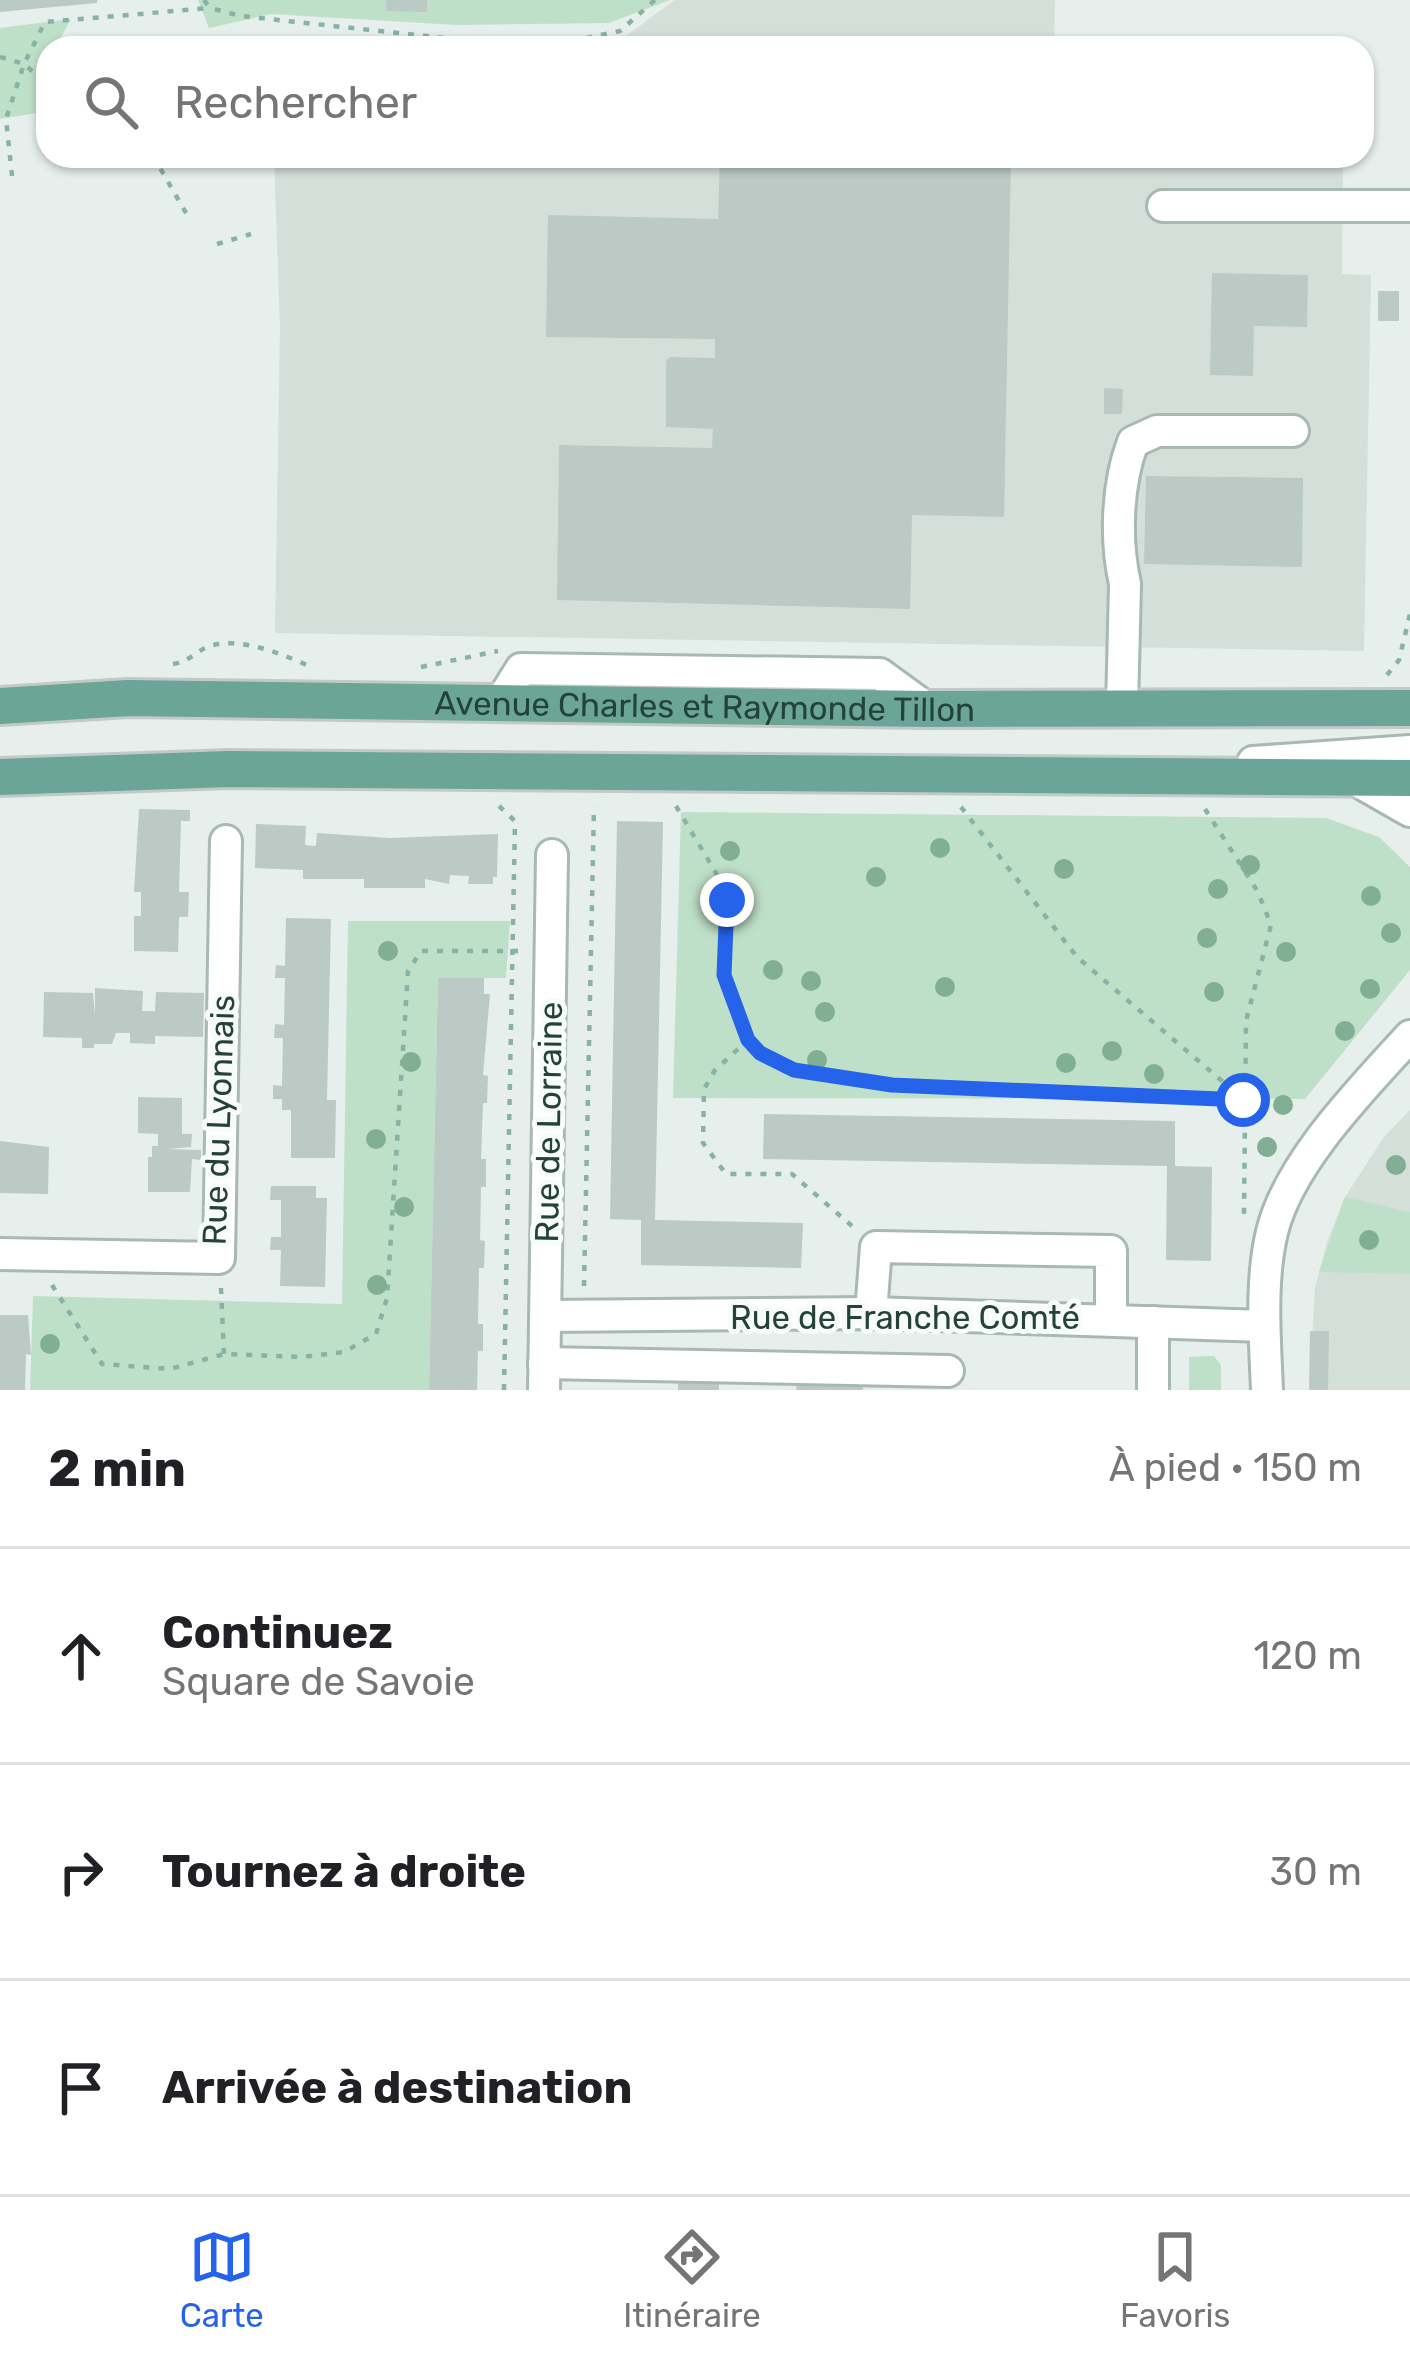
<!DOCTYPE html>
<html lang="fr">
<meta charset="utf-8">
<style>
:root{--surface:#fff;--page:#f6f6f6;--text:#202124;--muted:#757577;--line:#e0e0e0;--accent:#2563eb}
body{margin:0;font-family:Rubik,sans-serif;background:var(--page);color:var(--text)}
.stop{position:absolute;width:36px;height:36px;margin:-27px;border:9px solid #2563eb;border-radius:50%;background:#fff}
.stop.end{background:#2563eb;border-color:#fff;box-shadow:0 3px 12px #0008}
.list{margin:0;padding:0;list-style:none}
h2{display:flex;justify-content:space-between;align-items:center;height:156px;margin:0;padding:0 48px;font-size:51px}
h2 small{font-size:39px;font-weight:400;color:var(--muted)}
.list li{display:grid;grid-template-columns:78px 1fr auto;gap:36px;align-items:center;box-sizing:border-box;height:216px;padding:0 48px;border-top:3px solid var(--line)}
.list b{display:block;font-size:45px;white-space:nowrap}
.list p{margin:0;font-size:39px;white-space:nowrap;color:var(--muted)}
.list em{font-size:39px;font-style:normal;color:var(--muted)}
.icon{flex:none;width:66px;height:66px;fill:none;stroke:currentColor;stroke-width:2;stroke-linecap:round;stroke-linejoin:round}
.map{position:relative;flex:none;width:1410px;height:1390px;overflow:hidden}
.search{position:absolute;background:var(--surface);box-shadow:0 3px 9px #0004;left:36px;right:36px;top:36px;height:132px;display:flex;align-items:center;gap:30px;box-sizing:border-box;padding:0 42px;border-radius:36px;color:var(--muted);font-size:45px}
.sheet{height:804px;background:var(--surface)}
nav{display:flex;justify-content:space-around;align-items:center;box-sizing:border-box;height:168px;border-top:3px solid var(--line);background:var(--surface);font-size:33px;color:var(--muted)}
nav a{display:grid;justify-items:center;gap:6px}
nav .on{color:var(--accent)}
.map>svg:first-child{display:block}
.built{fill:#d4dfda}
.green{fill:#bfe0c8}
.building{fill:#bbcac4}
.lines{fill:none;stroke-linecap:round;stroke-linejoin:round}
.minor-casing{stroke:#a8b8b2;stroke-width:36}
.major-casing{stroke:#c2cac8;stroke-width:42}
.path{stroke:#86b3a5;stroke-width:4.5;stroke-dasharray:6 9;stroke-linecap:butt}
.minor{stroke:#fff;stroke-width:30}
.major{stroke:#6aa596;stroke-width:36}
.tree{fill:#80af93}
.route{stroke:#2563eb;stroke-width:15}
.labels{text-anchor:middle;stroke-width:10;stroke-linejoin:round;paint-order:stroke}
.street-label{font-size:33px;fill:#24423a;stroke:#f7fbf9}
</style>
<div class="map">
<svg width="1410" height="1390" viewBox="0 0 1410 1390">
<rect width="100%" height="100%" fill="#e6efeb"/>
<g class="built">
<path d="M675,0H1055L1054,48H609Z"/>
<path d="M274,156L1343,158L1342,274L1371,275L1364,651L275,633L280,328Z"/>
<path d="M1410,1110V1390H1309L1315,1288L1327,1242L1345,1197L1384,1137Z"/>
</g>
<g class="green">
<path d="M198,0H670L609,23L457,25L271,14L209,28Z"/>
<path d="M71,19L55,48H48V111L0,119V28Z"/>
<path d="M681,812L1326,818L1379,837L1410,867V970L1305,1099L673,1098Z"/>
<path d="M348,921H510L506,978H438L429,1390H30L33,1296L342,1304Z"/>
<path d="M1345,1197L1410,1212V1274L1319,1272Z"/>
<path d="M1214,1356L1221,1365V1390H1189V1357Z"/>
</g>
<g class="building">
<path d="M0,0H97V3L0,12Z"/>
<path d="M386,0H427V12L386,11Z"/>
<path d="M720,156H1011L1004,517L912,515L910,609L557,600L559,445L712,448L713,429L666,427V361L670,357L715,358V339L546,337L548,215L718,219Z"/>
<path d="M1212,273L1308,275L1307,327L1254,326L1253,376L1210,375Z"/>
<rect x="1378" y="291" width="21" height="30"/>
<path d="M1104,388L1123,389L1122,414H1104Z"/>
<path d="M1146,476L1303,478L1302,567L1144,564Z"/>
<path d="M139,809L190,810V821H181L179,892H189L188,917H179L178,952L134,951V916H141V892H134Z"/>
<path d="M617,821L663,822L655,1220L803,1223L801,1268L641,1265V1220L610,1219Z"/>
<path d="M256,824L306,826L305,845L316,846L317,833L390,838L498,834L497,877H493V884H468L469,876L450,875L449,884L425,879V888H364V879H303V870L255,868Z"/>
<path d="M286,918L331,919L327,1100H336L335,1158H291V1110H282V1099H273V1085L282,1086L283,1038H274L275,1024L284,1025L285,978H275L276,965L285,966Z"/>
<path d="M438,978H484V994H490L483,1075L488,1076L487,1103H483L481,1159H486V1187H481L480,1240L485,1241L484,1268H479L478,1324H483V1351H478L477,1390H429Z"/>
<path d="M95,988L143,991L142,1011H155L156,992L204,993L203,1037L155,1036V1044L130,1043V1033H116L112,1044H94V1048H82V1038L43,1037L44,992L93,993L95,1016Z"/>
<path d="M138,1097L182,1098V1134H192L191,1147L167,1149L201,1150V1160L192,1159L190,1192H148V1157H152V1146H158V1134L138,1133Z"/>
<path d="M764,1114L1175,1121V1166L1212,1167L1211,1261L1166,1260L1167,1166L763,1159Z"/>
<path d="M0,1141L49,1147L48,1194L0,1193Z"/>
<path d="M271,1186H316V1198H327L325,1287L280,1286L281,1250H270L271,1237H281V1200H270Z"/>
<path d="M0,1315H28L31,1355L26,1354L25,1390H0Z"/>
<path d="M1310,1331H1329L1328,1390H1309Z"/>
<path d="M678,1382L719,1383V1390H678Z"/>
<path d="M797,1384L863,1385V1390H796Z"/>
</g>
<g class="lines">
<defs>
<g id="minor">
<path d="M1163,206H1410"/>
<path d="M501,701L521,669L880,674L928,709"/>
<path d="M1122,709L1125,584C1115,539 1117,484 1133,442L1157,431H1293"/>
<path d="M1253,762L1410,751"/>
<path d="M1354,779L1410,811"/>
<path d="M0,1254L219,1258L226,841"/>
<path d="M871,1313L876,1247L1111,1251V1318"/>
<path d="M546,1316L871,1313L1264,1326"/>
<path d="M1153,1322V1390"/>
<path d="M544,1363L948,1371"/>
<path d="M544,1390L552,855"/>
<path d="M1267,1390C1265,1339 1260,1282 1272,1232C1289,1162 1363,1088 1410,1036"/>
</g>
<g id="major">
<path id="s1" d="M0,706L128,698L928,709L1410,708"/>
<path d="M0,777L229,769L1410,778"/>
</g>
</defs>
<use href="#minor" class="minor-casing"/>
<use href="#major" class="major-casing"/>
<g class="path">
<path d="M204,0L210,8L241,16L537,48L620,31L655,0"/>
<path d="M0,57L24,64L48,85"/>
<path d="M153,156L189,218"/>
<path d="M12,176L6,119L24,64L45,22L210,8"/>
<path d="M217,244L251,234"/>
<path d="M173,664C188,662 194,653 207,647C237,635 282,654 309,666"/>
<path d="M421,667L498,651"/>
<path d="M1387,675L1399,660L1410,614"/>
<path d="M499,806L515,821L504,1390"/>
<path d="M676,806L716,873L727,900L725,975L748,1040"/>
<path d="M961,807L1077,957L1243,1099"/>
<path d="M1205,809L1258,892L1271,925L1246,1021L1244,1214"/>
<path d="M852,1226L792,1174H726L703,1143L704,1089L715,1070L748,1040L778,1064L839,1079L1243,1099"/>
<path d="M52,1285L102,1364L170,1369L224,1354L302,1357L344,1352L376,1334L387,1298L408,971L421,951H521"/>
<path d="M584,1286L594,806"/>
<path d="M221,1288L224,1354"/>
</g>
<use href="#minor" class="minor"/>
<use href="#major" class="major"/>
</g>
<g class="tree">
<circle cx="940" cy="848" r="10"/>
<circle cx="730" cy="851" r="10"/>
<circle cx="1250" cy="865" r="10"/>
<circle cx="1064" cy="869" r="10"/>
<circle cx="876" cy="877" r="10"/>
<circle cx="1218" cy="889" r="10"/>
<circle cx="1371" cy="896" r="10"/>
<circle cx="1391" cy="933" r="10"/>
<circle cx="1207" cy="938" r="10"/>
<circle cx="388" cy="951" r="10"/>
<circle cx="1286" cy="952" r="10"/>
<circle cx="773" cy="970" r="10"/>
<circle cx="811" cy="981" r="10"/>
<circle cx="945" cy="987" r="10"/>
<circle cx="1370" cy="989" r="10"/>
<circle cx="1214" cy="992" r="10"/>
<circle cx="825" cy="1012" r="10"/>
<circle cx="1345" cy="1031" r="10"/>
<circle cx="1112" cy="1051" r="10"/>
<circle cx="817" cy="1060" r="10"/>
<circle cx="411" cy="1062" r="10"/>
<circle cx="1066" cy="1063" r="10"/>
<circle cx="1154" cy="1074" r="10"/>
<circle cx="1283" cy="1105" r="10"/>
<circle cx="376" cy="1139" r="10"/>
<circle cx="1267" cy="1147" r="10"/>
<circle cx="1396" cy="1165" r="10"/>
<circle cx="404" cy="1207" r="10"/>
<circle cx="1369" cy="1240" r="10"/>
<circle cx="377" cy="1285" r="10"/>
<circle cx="50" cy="1344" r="10"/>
</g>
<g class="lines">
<path class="route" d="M727,900L724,975L748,1040L760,1053L794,1070L892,1085L1243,1100"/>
</g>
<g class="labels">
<g class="street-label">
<text dy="12" stroke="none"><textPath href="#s1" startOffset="705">Avenue Charles et Raymonde Tillon</textPath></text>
<text transform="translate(218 1120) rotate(-88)" y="12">Rue du Lyonnais</text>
<text transform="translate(548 1122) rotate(-89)" y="12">Rue de Lorraine</text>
<text x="905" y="1329">Rue de Franche Comté</text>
</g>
</g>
</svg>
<div class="stop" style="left:1243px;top:1100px"></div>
<div class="stop end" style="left:727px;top:900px"></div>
<div class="search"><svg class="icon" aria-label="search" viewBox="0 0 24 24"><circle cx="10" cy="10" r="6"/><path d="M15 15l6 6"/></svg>Rechercher</div>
</div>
<section class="sheet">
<h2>2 min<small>À pied · 150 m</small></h2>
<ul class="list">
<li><svg class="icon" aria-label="ahead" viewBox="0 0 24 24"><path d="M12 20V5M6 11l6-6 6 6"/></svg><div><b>Continuez</b><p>Square de Savoie</p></div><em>120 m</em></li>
<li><svg class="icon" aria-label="right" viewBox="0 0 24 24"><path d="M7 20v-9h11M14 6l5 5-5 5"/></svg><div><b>Tournez à droite</b></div><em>30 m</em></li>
<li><svg class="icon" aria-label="arrive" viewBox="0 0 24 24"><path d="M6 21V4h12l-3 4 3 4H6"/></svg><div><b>Arrivée à destination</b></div></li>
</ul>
</section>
<nav>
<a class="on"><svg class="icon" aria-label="map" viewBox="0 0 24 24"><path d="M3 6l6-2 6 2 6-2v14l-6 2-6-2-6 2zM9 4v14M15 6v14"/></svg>Carte</a>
<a><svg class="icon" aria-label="directions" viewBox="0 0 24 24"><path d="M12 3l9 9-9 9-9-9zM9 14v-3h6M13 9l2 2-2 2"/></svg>Itinéraire</a>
<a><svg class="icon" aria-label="saved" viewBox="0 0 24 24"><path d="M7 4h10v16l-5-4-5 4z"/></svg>Favoris</a>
</nav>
